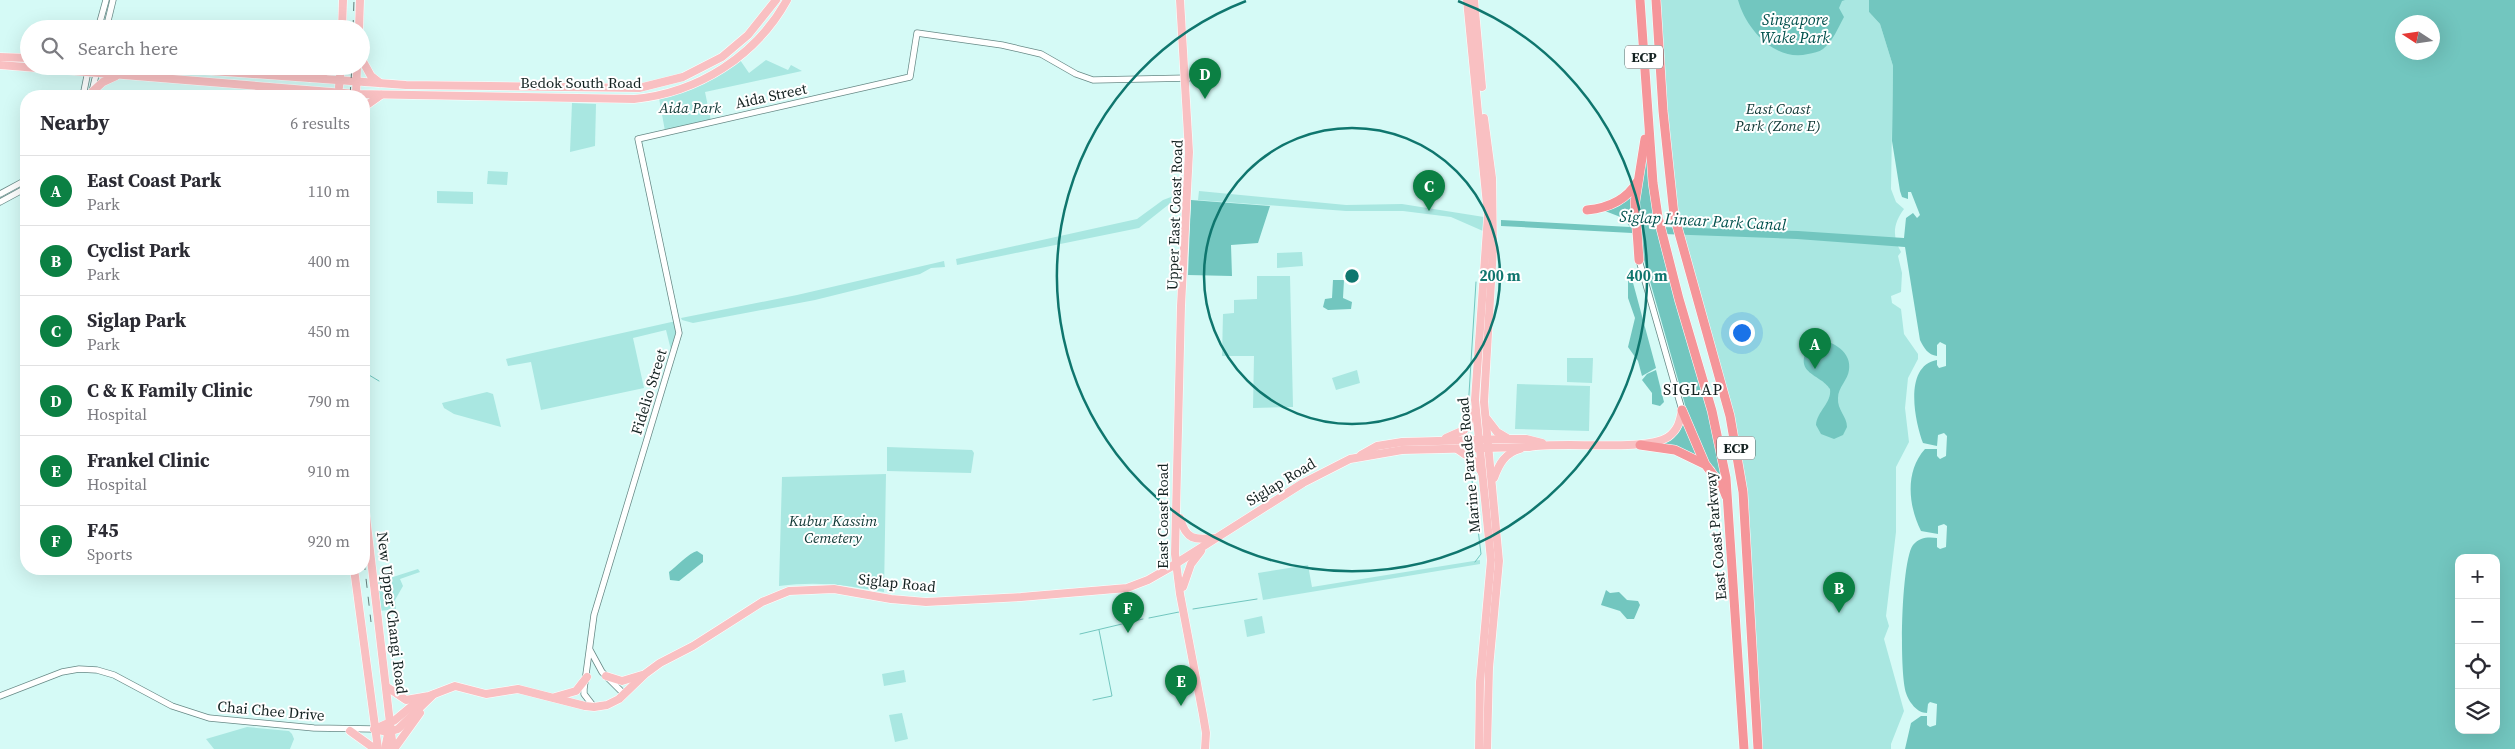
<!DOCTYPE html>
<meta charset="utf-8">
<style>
:root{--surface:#fff;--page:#f7f7f7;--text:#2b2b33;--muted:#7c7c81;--line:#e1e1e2;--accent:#0b8043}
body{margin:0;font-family:"Source Serif 4",serif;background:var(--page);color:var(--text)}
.controls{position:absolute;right:15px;bottom:15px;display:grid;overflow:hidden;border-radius:10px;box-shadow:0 5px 20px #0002}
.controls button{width:45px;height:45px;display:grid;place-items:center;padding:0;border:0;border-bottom:1px solid var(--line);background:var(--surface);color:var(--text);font:25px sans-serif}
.compass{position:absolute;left:2395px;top:15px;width:45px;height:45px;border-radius:50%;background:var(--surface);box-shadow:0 5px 20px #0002;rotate:282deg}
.you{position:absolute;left:1741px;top:332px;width:18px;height:18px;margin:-12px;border:4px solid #fff;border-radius:50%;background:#1a73e8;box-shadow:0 0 0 8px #1a73e833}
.badge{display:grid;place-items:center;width:32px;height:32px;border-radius:50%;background:var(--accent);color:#fff;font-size:16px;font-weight:700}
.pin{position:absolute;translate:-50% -41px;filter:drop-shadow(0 1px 2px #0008)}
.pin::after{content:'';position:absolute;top:26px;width:18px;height:15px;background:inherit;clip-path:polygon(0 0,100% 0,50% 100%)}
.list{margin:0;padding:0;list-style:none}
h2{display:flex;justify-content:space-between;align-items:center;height:65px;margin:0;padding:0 20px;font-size:21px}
h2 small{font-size:16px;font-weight:400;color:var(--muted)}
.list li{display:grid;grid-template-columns:32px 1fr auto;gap:15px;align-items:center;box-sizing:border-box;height:70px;padding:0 20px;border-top:1px solid var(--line)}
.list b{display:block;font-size:19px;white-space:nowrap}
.list p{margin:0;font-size:16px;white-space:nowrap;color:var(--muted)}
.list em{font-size:16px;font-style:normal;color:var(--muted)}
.icon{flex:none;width:28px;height:28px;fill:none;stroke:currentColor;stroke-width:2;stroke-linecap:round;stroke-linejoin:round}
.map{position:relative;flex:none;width:2515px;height:749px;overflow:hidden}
.search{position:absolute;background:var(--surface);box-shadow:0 5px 20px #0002;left:20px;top:20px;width:350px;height:55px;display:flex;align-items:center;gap:12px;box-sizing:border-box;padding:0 18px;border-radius:28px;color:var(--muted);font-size:19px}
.panel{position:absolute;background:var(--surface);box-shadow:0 5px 20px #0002;left:20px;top:90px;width:350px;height:485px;border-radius:20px}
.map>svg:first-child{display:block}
.green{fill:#a9e7e1}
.forest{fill:#72c6bf;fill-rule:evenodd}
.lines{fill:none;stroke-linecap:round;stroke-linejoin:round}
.stream{stroke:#72c6bf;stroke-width:1}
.minor-casing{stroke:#678986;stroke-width:7}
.major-casing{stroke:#fff;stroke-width:9}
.highway-casing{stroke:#fff;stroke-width:10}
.minor{stroke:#fff;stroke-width:5.5}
.major{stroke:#f9c0c2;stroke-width:8}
.highway{stroke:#f5969a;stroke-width:9}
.rail{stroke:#647c79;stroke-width:1;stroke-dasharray:9 9;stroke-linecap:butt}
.ring{fill:none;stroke:#0f766e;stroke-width:2.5}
.labels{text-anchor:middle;stroke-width:4;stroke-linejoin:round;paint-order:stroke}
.shield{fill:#fff;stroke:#5a6464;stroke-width:1}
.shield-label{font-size:14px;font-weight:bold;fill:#142221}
.street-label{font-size:15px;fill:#142221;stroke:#fff}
.park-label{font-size:15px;font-style:italic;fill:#0d3633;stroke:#fff}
.water-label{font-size:16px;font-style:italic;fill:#00504c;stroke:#fff}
.neighbourhood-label{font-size:16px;letter-spacing:1px;fill:#142221;stroke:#fff}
.centre{fill:#0f766e;stroke:#fff;stroke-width:2.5}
.ring-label{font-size:15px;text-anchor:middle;font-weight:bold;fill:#0f766e;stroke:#fff;stroke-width:4;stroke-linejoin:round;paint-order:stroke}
</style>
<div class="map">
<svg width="2515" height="749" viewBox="0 0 2515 749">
<rect width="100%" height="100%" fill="#d5faf6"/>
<g class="green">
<path d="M1656,0H1869V12L1880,24L1893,66L1891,189L1896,202L1904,209C1893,224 1892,236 1901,252L1898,256L1902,273L1901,292L1891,296L1892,303L1901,309L1904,334L1918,354V359L1908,378L1905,408L1909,442L1896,467V532L1886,616L1889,626L1884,639L1904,711L1891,744V749H1758L1738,454L1678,234Z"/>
<path d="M740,60L749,73L766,60L788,70L791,65L802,71L705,92L711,121L665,131L659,98Z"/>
<path d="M572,103L596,104L595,146L570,152Z"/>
<path d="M488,171L508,172L507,185L487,184Z"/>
<path d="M437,191L473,192V204L437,203Z"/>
<path d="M1199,191L1346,205L1402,204L1484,217L1483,231L1451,217L1403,211H1346L1198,200Z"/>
<path d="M1179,194V201L1168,205L1139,228L957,265L956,259L1137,219L1163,200Z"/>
<path d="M1302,252L1303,266L1277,268V253Z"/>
<path d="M944,261L945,267L931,268L920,274L815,300L693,323L682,320L681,318L797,295Z"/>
<path d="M1257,276H1290L1293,407L1253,408L1254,356H1222L1223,314L1234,313V300L1257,299Z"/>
<path d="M676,321L677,327L671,350L666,330L633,338L644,388L541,410L531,362L508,366L506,359Z"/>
<path d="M1567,358H1593L1592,383L1567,382Z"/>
<path d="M1357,370L1360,383L1336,390L1332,378Z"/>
<path d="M1517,384L1590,386L1589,431L1515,429Z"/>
<path d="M487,392L493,394L501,427L454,414L444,408L442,403Z"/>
<path d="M887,447L972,450L974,453L971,473L887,471Z"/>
<path d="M886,474L884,592C844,585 819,581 779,586L782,477Z"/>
<path d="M1480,560V564L1263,600L1258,573L1308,565L1312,587Z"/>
<path d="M418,569L420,572L400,579L403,586L395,600L396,609L380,611L376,580L393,577Z"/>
<path d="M1262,616L1265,633L1247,637L1244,620Z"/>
<path d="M904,670L906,682L884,686L882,674Z"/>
<path d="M902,713L908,739L895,742L889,715Z"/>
<path d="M247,727L289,731L292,734L294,739L290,749H214L206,739Z"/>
</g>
<g class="forest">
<path d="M1738,0H1845L1842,1L1839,8L1844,17C1838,28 1833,41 1823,49C1819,52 1813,53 1808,54C1775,62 1746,29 1738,0Z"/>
<path d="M1869,0H2515V749H1905L1911,723L1921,716H1927V725L1930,727L1936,725L1937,704L1930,702L1928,704L1927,713C1917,713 1909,702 1906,693C1899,673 1901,561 1913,545C1920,537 1928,537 1937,538V547L1940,549L1946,547L1947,526L1944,524L1938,526V534L1921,531C1908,505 1905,471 1925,449H1937V456L1940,459L1946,456L1947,436L1944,433L1938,435L1937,446L1923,443C1915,422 1903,366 1937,360V365L1939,368L1946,366V345L1940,342L1937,345V356C1928,355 1924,348 1920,340L1905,247L1797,239L1663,234L1712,411L1729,503L1714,467L1688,453L1660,449V441C1679,439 1685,425 1686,408L1644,260L1632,233L1501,226V220L1630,227L1623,218L1605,211L1604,205L1629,191L1640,169L1647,114L1661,227L1798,231L1904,238L1906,218L1913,213L1917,218L1920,215L1911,192H1908V199L1902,197L1900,191L1892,141L1893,66L1880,24L1869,12ZM2402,22H2432V52H2402ZM2459,558H2496V730H2459Z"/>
<path d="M1191,200L1270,206L1258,243L1231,245L1232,276L1188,275Z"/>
<path d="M1632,279L1656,368L1642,376L1638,361L1628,347L1635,318L1628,298V280Z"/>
<path d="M1333,280H1344L1343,298L1352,302L1351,309L1328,310L1323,307L1325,299L1332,298Z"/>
<path d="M1819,340C1834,341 1852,353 1849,370C1848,380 1838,387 1838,398C1837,410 1847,416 1847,427L1843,435L1834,439L1821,434L1816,425C1817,411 1832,403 1830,389C1821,374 1792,374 1809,346Z"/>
<path d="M1656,370L1664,402L1660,406L1652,404V393L1642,380L1647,374Z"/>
<path d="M697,551L703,555V562L679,581L670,580L669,572C677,566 689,553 697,551Z"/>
<path d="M1606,590L1610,593L1619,592L1627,600L1638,601L1640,605L1634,619H1627L1620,611L1601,605Z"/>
</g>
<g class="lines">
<g class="stream">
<path d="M364,372L379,381"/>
<path d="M1468,410L1476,282"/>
<path d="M1471,472L1481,554L1475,562"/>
<path d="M1193,609L1257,599"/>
<path d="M1149,618L1179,612"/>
<path d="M1080,634L1143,619"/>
<path d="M1093,700L1112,696L1099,630"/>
</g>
<defs>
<g id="minor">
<path d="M98,29L106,0"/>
<path d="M106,29L113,0"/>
<path d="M83,96L89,66"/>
<path d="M91,96L98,66"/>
<path d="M0,194L26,180"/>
<path d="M0,202L26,188"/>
<path d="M1639,260L1682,410"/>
<path d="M590,650L602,672L624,694"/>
<path d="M0,696L62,672L79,669L97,670L114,675L172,706L209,718L314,728L374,729"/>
<path d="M594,707L584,694V689L594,615L679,333L638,139L910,77L917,33L1002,45L1041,54L1076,74L1093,80L1189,78"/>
</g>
<g id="major">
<path d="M1180,0L1189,152L1181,306L1175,554L1180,594L1203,715L1206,733L1205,749"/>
<path d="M1467,0L1488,215L1475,400L1491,560L1480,682L1479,749"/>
<path d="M1474,0L1482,87"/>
<path d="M342,29L343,0"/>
<path d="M359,29L360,0"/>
<path d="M0,57L29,58"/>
<path d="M361,58L371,76L380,83"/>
<path d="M0,65L356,94L634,99C698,93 756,56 787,0"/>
<path d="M143,66L406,85L639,88L683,77L722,57L748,35L776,0"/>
<path d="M310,78L324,73L330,66"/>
<path d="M339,87L341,66"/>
<path d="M92,92L103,82L116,76"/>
<path d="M356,96L357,66"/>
<path d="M364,107L381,95"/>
<path d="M1484,118L1492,178L1493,248L1484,402L1499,561L1489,668L1487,749"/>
<path d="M1487,419L1497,432L1507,438"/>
<path d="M1446,438L1464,430L1474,412"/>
<path d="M1457,449L1476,462L1482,473"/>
<path d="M1361,455L1377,446L1402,442L1509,439H1526L1542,443"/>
<path d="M1494,478C1499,464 1505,453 1520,449"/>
<path d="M364,499L393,749"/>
<path d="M1180,518C1186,540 1194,540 1215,538"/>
<path d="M354,569L378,749"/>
<path d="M1183,587L1191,564L1201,551"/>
<path d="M606,676L622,681L642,675"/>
<path d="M387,687L406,700L429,696L455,686L486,694L518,689L585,706L594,707L607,705L619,699L645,674L660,663L693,646L762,602L789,591L834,589L891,599L926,602L1021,597L1127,588L1148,580L1169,568L1303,483L1350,459L1402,450L1529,447C1562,441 1645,452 1668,437C1678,430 1680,421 1682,410"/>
<path d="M555,697L576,691L587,677"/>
<path d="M374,729L388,732L398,729L433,695"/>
<path d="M375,729L395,720L419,700"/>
<path d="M350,731L375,749"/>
<path d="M385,749L389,729"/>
<path d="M394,749L420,713"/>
</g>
<g id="highway">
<path d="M1640,0L1653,183L1658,217L1679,299L1712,411L1726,478L1744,749"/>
<path d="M1656,0L1663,111L1674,215L1730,416L1743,492L1758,749"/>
<path d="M1587,210C1608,208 1626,201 1637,182"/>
<path d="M1639,260L1635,202L1645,139"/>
<path d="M1682,410L1705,464L1723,488L1726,496"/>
<path d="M1640,445L1675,450L1704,464"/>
</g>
</defs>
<use href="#minor" class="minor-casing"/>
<use href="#major" class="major-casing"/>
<use href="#highway" class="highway-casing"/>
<use href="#minor" class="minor"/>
<use href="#major" class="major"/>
<use href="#highway" class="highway"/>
<g class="rail">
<path d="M353,29L354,0"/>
<path d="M350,96L352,66"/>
<path d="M364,561L371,622"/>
</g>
</g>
<g class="ring">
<circle cx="1352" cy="276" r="148"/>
<path d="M1458 1A295 295 0 1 1 1246 1"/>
</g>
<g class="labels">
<g class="shield">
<rect x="1625" y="45.5" width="38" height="23" rx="4"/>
<rect x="1717" y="436.5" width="38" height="23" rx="4"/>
</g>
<g class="shield-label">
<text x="1644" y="62">ECP</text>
<text x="1736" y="453">ECP</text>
</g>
<g class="street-label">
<text x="581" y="88">Bedok South Road</text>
<text transform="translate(771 96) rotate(-12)" y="5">Aida Street</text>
<text transform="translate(1175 215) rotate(-88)" y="5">Upper East Coast Road</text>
<text transform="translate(649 392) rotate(-73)" y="5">Fidelio Street</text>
<text transform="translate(1469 465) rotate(-95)" y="5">Marine Parade Road</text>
<text transform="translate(1281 482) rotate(-31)" y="5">Siglap Road</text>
<text transform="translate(1163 516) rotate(-90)" y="5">East Coast Road</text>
<text transform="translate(1716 536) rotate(-95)" y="5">East Coast Parkway</text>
<text transform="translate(897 583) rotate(6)" y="5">Siglap Road</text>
<text transform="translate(392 613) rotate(83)" y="5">New Upper Changi Road</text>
<text transform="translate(271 711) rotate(5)" y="5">Chai Chee Drive</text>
</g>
<g class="park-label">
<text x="690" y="113">Aida Park</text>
<text x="1778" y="114">East Coast<tspan x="1778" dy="17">Park (Zone E)</tspan></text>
<text x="833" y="526">Kubur Kassim<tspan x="833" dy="17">Cemetery</tspan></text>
</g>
<g class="water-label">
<text x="1795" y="25">Singapore<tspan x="1795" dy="18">Wake Park</tspan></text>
<text transform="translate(1703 220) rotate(3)" y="6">Siglap Linear Park Canal</text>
</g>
<g class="neighbourhood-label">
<text x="1693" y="395">SIGLAP</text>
</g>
</g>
<circle cx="1352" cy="276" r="8" class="centre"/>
<g class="ring-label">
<text x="1500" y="281">200 m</text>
<text x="1647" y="281">400 m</text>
</g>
</svg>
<div class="controls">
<button>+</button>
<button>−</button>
<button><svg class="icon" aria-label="locate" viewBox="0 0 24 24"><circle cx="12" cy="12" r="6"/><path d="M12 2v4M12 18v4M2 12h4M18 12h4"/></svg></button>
<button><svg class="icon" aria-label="layers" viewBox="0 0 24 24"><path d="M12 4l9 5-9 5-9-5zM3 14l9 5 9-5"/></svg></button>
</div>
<svg class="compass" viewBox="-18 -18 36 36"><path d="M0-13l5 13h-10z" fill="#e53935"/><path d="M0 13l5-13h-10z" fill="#7c7c81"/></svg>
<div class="you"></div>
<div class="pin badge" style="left:1815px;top:369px">A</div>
<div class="pin badge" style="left:1839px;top:613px">B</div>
<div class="pin badge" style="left:1429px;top:211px">C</div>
<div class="pin badge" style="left:1205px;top:99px">D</div>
<div class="pin badge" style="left:1181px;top:706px">E</div>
<div class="pin badge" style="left:1128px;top:633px">F</div>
<div class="search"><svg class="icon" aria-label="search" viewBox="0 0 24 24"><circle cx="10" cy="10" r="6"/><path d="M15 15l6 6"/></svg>Search here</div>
<section class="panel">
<h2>Nearby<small>6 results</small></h2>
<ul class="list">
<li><span class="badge">A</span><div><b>East Coast Park</b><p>Park</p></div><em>110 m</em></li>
<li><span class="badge">B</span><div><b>Cyclist Park</b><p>Park</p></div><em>400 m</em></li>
<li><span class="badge">C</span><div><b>Siglap Park</b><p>Park</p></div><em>450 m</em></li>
<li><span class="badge">D</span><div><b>C &amp; K Family Clinic</b><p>Hospital</p></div><em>790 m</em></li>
<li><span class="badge">E</span><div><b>Frankel Clinic</b><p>Hospital</p></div><em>910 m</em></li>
<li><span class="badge">F</span><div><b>F45</b><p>Sports</p></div><em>920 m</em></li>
</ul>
</section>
</div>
